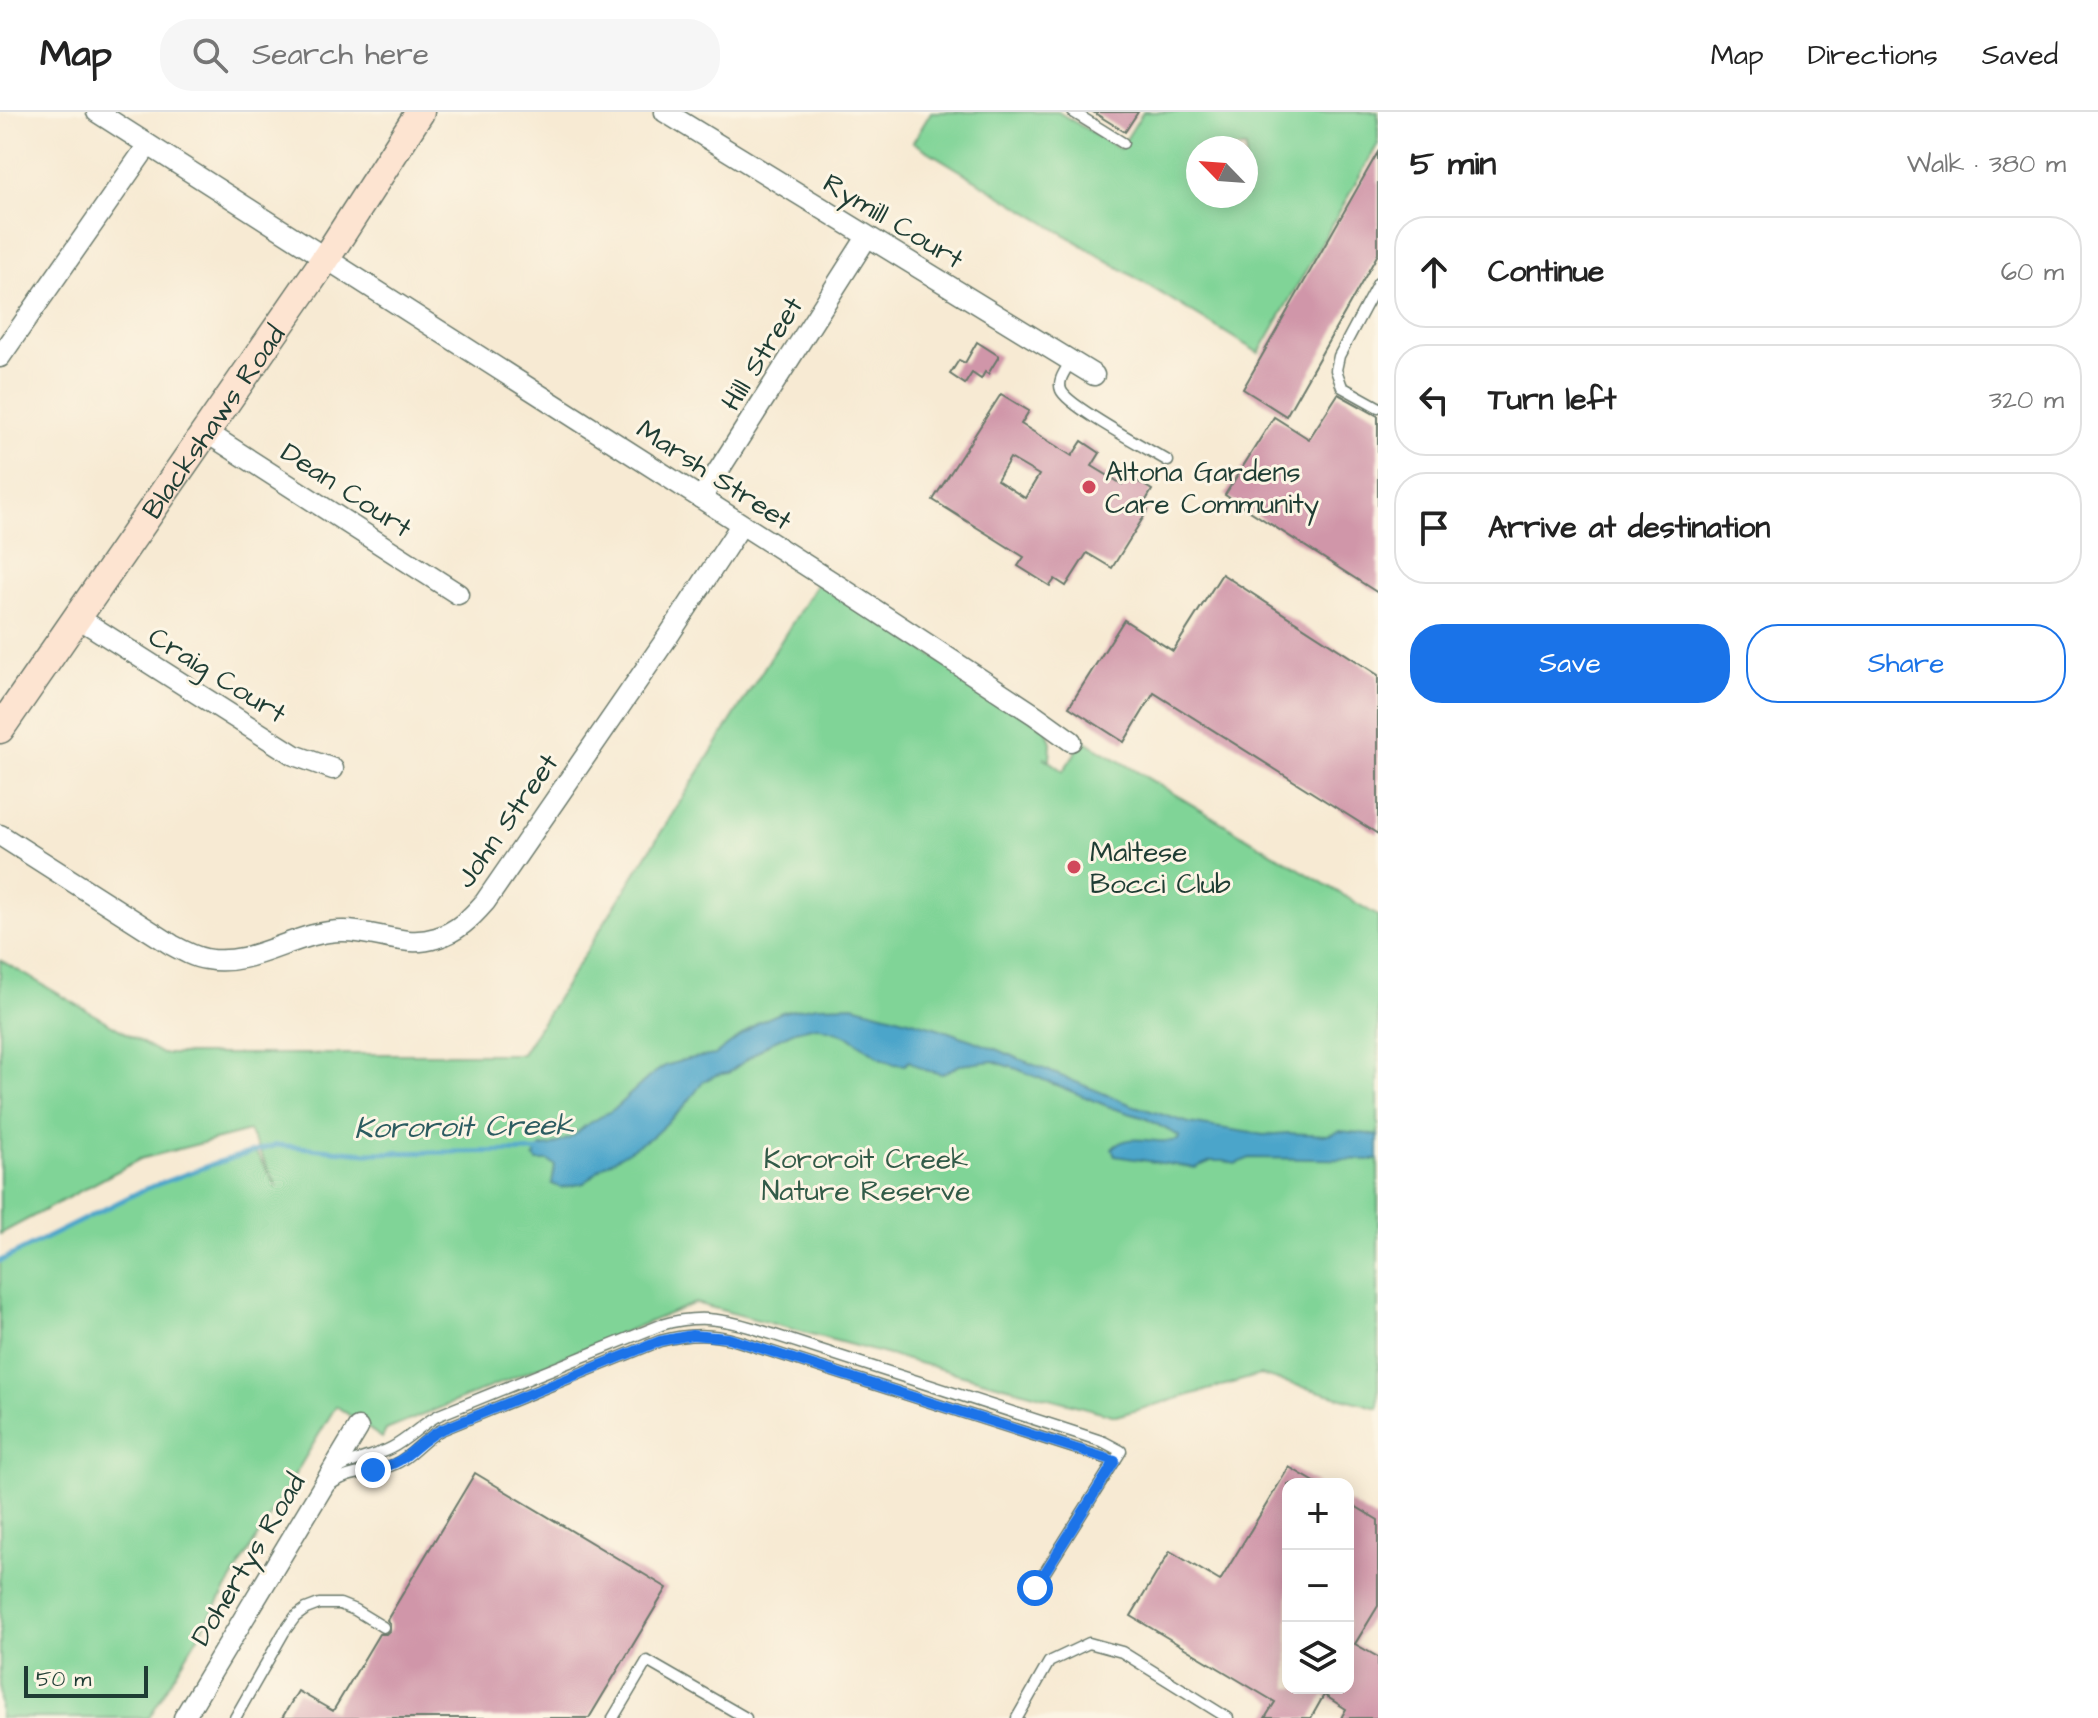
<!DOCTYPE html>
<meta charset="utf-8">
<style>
:root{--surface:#fff;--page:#f6f6f6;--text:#222;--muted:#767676;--line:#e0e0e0;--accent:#1a73e8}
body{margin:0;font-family:"Architects Daughter",sans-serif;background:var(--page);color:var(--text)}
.controls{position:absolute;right:24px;bottom:24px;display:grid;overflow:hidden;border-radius:16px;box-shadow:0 4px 20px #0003}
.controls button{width:72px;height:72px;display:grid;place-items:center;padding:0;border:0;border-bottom:2px solid var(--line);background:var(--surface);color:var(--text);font:40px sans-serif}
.compass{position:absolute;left:1186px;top:24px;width:72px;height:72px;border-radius:50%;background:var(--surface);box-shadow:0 4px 20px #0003;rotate:295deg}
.scale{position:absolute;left:24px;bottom:20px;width:124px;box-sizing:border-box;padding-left:8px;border:4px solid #1f3d34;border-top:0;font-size:22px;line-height:28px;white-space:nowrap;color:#1f3d34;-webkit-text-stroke:6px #fcf5e5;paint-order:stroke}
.stop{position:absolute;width:24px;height:24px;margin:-18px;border:6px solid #1a73e8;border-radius:50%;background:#fff}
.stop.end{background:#1a73e8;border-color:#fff;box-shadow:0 2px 8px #0008}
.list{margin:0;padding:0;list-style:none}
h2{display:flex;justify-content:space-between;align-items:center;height:104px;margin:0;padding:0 32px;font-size:34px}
h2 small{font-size:26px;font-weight:400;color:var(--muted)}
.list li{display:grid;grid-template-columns:52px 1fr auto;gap:24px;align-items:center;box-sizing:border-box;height:112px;margin:0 16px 16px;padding:0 16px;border:2px solid var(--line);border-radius:32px}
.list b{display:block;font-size:30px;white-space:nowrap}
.list em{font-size:26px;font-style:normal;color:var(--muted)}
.actions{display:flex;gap:16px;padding:24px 32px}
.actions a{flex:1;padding:18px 0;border:2px solid var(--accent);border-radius:32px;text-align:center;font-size:28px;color:var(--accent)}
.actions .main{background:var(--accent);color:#fff}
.icon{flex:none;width:44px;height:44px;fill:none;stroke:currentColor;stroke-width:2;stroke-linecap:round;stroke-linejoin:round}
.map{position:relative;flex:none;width:1378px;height:1606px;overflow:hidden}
header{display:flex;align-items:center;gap:48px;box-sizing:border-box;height:112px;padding:0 40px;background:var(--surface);border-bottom:2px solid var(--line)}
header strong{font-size:38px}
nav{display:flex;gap:44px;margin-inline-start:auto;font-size:28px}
.search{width:560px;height:72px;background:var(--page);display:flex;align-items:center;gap:20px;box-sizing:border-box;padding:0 28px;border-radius:32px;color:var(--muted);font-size:30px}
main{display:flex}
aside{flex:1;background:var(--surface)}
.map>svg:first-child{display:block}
.green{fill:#80d497;stroke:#508866;stroke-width:2;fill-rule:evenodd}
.water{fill:#4ca5ca;stroke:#36717f;stroke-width:2}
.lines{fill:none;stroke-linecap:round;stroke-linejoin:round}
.stream{stroke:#4ca5ca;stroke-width:5}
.building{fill:#d096a9;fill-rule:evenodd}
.service-casing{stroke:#6b7a6c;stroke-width:13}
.minor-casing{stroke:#6b7a6c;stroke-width:23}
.secondary-casing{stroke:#6b7a6c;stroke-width:31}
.service{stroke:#fff;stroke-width:10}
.minor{stroke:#fff;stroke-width:20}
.secondary{stroke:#fde4d1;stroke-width:28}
.route{stroke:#1a73e8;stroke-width:10}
.poi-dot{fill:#d1495b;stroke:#fcf5e5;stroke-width:3}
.labels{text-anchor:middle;stroke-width:6;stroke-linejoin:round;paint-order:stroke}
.street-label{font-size:28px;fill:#1f3d34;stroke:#fcf5e5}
.poi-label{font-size:28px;fill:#1f3d34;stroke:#fcf5e5;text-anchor:start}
.park-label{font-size:28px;fill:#325b48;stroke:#fcf5e5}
.water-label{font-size:30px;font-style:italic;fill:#2c5c61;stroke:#fcf5e5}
</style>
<header>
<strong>Map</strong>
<div class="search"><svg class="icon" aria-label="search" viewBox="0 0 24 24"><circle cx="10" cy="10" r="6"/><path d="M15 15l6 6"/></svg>Search here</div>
<nav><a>Map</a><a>Directions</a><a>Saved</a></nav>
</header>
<main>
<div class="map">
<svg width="1378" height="1606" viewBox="0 0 1378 1606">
<rect width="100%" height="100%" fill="#fcf5e5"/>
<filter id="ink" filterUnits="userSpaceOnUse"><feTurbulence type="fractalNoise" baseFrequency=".0125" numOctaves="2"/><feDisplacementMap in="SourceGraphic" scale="16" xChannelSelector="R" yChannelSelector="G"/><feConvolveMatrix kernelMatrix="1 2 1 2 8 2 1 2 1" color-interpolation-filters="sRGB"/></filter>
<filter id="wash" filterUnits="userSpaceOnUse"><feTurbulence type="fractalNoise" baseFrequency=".006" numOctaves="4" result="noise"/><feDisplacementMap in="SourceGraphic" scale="32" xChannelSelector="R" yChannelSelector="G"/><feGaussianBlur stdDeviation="1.8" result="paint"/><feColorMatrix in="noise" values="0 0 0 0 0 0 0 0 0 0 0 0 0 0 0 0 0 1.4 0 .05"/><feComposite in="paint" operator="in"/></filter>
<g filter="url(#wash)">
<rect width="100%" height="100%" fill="#f7ead3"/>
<g class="green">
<path d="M931,0H1058L1120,37L1143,0H1378V32L1259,241L913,30ZM1198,36H1246V84H1198Z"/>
<path d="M818,470L1046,617L1051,630L1050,648L1043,645L1063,659L1084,628L1378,804V1296L1260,1263L1116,1304L695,1191L386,1318L382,1326L336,1294L149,1606H0V1149L145,1077L255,1039L278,1076L249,1019L140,1047L0,1122V848L162,942H522Z"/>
</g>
<path class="water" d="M853,893L938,916L988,934L1132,993L1189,1011L1264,1023L1287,1021L1328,1023L1340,1019L1378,1023V1048L1250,1046L1235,1052L1224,1049H1211L1195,1056L1115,1044L1112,1037C1129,1018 1156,1034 1178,1028L1179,1024L1145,1006L1112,996L1017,957L993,949L960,953L942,962L925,958L909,949L905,953L894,952L880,946L850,925L835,919L816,914L795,919L771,930L728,961L716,963L704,969L683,996L653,1024L602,1055L584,1071L561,1076L552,1072L555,1053L548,1049H537L534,1045L541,1035L551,1034L572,1025L585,1014L614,997L650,964L665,954L687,947L715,943L759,910L782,900L817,894Z"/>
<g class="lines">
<path class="stream" d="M0,1149L145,1077L216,1051L276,1033L366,1041L542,1039"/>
</g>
<g id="blocks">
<g class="building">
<path d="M1093,0H1138L1125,20Z"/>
<path d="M1378,40V142L1286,304L1243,277Z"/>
<path d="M977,230L999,244L988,262L985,260L981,267L972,261L965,272L950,262L959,248L965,251Z"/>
<path d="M1001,282L1029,299L1021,312L1072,344L1082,329L1100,341L1092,354L1122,372L1127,363L1152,378L1142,395L1148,398L1112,456L1087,441L1066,474L1055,467L1050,474L1018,454L1024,445L933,388ZM1010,346L1039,363L1025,386L997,368Z"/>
<path d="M1338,282L1378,304V481L1225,383L1274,305L1309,327Z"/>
<path d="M1222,462L1378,563V722L1154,581L1124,630L1069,595L1124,508L1173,539Z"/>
<path d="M1289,1355L1318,1372H1288V1576H1348V1390L1378,1408V1494L1355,1532L1378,1545V1606H1341L1346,1597L1324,1583L1311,1606H1265L1275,1590L1131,1504L1170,1439L1220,1469Z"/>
<path d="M475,1361L667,1476L589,1606H282L298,1579L333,1599L379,1522H386L390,1518V1512L387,1508Z"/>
</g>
</g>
</g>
<g filter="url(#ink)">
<use href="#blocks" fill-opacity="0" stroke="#6b7a6c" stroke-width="2"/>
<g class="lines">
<defs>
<g id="service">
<path d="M1073,0L1123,31"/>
<path d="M1378,171L1339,244L1336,258L1342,275L1378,295"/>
<path d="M1071,249C1066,258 1057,268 1061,278C1067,294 1150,338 1168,349"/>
<path d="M337,1358C352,1347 374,1345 391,1336C409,1327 421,1312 439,1303L661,1213C696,1203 719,1206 753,1216L1077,1321L1104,1330L1121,1339L1035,1476"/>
<path d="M330,1373C349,1358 374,1362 395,1352C413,1344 423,1327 441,1318L660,1229C685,1222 713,1221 738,1229L1115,1349"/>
<path d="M235,1606L284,1520L295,1505L306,1497L319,1492H340L355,1498L383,1515"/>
<path d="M613,1606L647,1549L746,1606"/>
<path d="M1017,1606L1049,1550L1089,1531L1122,1540L1228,1606"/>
</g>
<g id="minor">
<path d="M97,0L840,475L1035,603L1071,629"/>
<path d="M665,0L1094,263"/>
<path d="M0,245L148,33"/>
<path d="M206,320L458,482"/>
<path d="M701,386L867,125"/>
<path d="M77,505L294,643L333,657"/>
<path d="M0,723L172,833C183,839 194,845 206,847C254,856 296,818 344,819C375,819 405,836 436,826C457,820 471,806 485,790L669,523L741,413"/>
<path d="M184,1606L358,1316"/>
</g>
<g id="secondary">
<path id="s1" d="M0,617L326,146L420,0"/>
</g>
</defs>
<use href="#service" class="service-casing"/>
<use href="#minor" class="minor-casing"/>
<use href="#secondary" class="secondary-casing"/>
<use href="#service" class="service"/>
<use href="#minor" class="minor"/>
<use href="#secondary" class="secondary"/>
</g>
</g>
<g class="lines" filter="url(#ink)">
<path class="route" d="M373,1358C410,1351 412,1333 441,1318L660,1229L692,1223L728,1226L1115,1349L1035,1476"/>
</g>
<g class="poi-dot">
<circle cx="1089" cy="375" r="8"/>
<circle cx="1074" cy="755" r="8"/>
</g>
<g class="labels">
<g class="street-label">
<text transform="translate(894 108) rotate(31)" y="10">Rymill Court</text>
<text transform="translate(761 241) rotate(-58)" y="10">Hill Street</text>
<text dy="10" stroke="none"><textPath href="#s1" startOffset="374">Blackshaws Road</textPath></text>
<text transform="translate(715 362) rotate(33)" y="10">Marsh Street</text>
<text transform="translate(347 377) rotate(33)" y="10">Dean Court</text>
<text transform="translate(218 562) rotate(32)" y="10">Craig Court</text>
<text transform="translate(506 708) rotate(-55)" y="10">John Street</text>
<text transform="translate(247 1447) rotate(-59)" y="10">Dohertys Road</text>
</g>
<g class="poi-label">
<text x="1105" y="369">Altona Gardens<tspan x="1105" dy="32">Care Community</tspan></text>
<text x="1090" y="749">Maltese<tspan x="1090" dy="32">Bocci Club</tspan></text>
</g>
<g class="park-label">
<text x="866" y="1056">Kororoit Creek<tspan x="866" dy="32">Nature Reserve</tspan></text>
</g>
<g class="water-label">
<text transform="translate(464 1014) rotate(-1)" y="10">Kororoit Creek</text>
</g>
</g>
</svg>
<div class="controls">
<button>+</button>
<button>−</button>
<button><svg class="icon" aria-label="layers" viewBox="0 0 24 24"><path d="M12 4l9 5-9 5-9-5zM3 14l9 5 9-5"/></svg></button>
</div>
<svg class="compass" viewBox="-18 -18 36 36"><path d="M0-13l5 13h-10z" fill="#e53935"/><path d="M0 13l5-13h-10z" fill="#767676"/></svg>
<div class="scale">50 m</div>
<div class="stop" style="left:1035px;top:1476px"></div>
<div class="stop end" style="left:373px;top:1358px"></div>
</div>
<aside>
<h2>5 min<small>Walk · 380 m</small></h2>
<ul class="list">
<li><svg class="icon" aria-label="ahead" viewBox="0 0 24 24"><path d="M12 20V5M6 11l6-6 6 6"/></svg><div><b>Continue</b></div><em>60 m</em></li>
<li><svg class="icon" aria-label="left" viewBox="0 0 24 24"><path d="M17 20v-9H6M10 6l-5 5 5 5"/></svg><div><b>Turn left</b></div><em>320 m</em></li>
<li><svg class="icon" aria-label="arrive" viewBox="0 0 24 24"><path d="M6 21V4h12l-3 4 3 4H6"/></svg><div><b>Arrive at destination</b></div></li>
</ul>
<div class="actions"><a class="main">Save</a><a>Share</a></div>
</aside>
</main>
